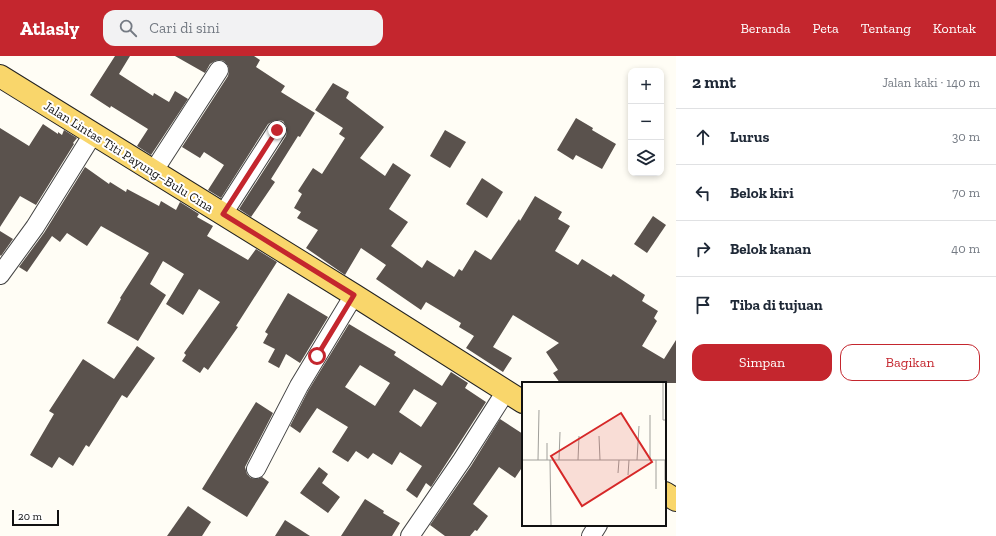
<!DOCTYPE html>
<html lang="id">
<meta charset="utf-8">
<style>
:root{--surface:#fff;--page:#f2f2f3;--text:#1f2937;--muted:#747a83;--line:#e0e1e3;--accent:#c4262e}
body{margin:0;font-family:"Zilla Slab",serif;background:var(--page);color:var(--text)}
.controls{position:absolute;right:12px;top:12px;display:grid;overflow:hidden;border-radius:8px;box-shadow:0 2px 6px #0003}
.controls button{width:36px;height:36px;display:grid;place-items:center;padding:0;border:0;border-bottom:1px solid var(--line);background:var(--surface);color:var(--text);font:20px sans-serif}
.scale{position:absolute;left:12px;bottom:10px;width:47px;box-sizing:border-box;padding-left:4px;border:2px solid #111;border-top:0;font-size:11px;line-height:14px;white-space:nowrap;color:#111;-webkit-text-stroke:3px #fff;paint-order:stroke}
.stop{position:absolute;width:12px;height:12px;margin:-9px;border:3px solid #c4262e;border-radius:50%;background:#fff}
.stop.end{background:#c4262e;border-color:#fff;box-shadow:0 1px 4px #0008}
.list{margin:0;padding:0;list-style:none}
h2{display:flex;justify-content:space-between;align-items:center;height:52px;margin:0;padding:0 16px;font-size:17px}
h2 small{font-size:13px;font-weight:400;color:var(--muted)}
.list li{display:grid;grid-template-columns:26px 1fr auto;gap:12px;align-items:center;box-sizing:border-box;height:56px;padding:0 16px;border-top:1px solid var(--line)}
.list b{display:block;font-size:15px;white-space:nowrap}
.list em{font-size:13px;font-style:normal;color:var(--muted)}
.actions{display:flex;gap:8px;padding:12px 16px}
.actions a{flex:1;padding:9px 0;border:1px solid var(--accent);border-radius:12px;text-align:center;font-size:14px;color:var(--accent)}
.actions .main{background:var(--accent);color:#fff}
.icon{flex:none;width:22px;height:22px;fill:none;stroke:currentColor;stroke-width:2;stroke-linecap:round;stroke-linejoin:round}
.map{position:relative;flex:none;width:676px;height:480px;overflow:hidden}
header{display:flex;align-items:center;gap:24px;box-sizing:border-box;height:56px;padding:0 20px;background:var(--accent);color:#fff}
header strong{font-size:19px}
nav{display:flex;gap:22px;margin-inline-start:auto;font-size:14px}
.search{width:280px;height:36px;background:var(--page);display:flex;align-items:center;gap:10px;box-sizing:border-box;padding:0 14px;border-radius:12px;color:var(--muted);font-size:15px}
main{display:flex}
aside{flex:1;background:var(--surface)}
.map>svg:first-child{display:block}
.building{fill:#5a524d;fill-rule:evenodd}
.lines{fill:none;stroke-linecap:round;stroke-linejoin:round}
.street-casing{stroke:#444;stroke-width:20}
.primary-casing{stroke:#222;stroke-width:24}
.street{stroke:#fff;stroke-width:18}
.primary{stroke:#f9d66b;stroke-width:22}
.route{stroke:#c4262e;stroke-width:5}
.labels{text-anchor:middle;stroke-width:4;stroke-linejoin:round;paint-order:stroke}
.street-label{font-size:13px;fill:#111;stroke:#fff}
.inset-road{fill:none;stroke:#a09f9a;stroke-width:1}
.view{fill:#d62828;fill-opacity:0.15;stroke:#d62828;stroke-width:2}
.inset-edge{fill:none;stroke:#111;stroke-width:2}
</style>
<header>
<strong>Atlasly</strong>
<div class="search"><svg class="icon" aria-label="search" viewBox="0 0 24 24"><circle cx="10" cy="10" r="6"/><path d="M15 15l6 6"/></svg>Cari di sini</div>
<nav><a>Beranda</a><a>Peta</a><a>Tentang</a><a>Kontak</a></nav>
</header>
<main>
<div class="map">
<svg width="676" height="480" viewBox="0 0 676 480">
<rect width="100%" height="100%" fill="#fffdf5"/>
<g class="building">
<path d="M115,0H130L119,18L153,40L154,37L169,46L175,35L188,43L151,99L137,90L148,73L111,50L110,52L90,39Z"/>
<path d="M175,0H254L260,4L256,11L285,30L281,36L315,57L300,81L298,80L271,123L275,126L251,161L239,153L286,80L287,75L286,70L283,65L278,64L273,65L268,68L221,142L208,134L224,109L204,96L200,102L182,91L228,20L229,15L228,10L224,5L219,4L215,5L210,8L205,17Z"/>
<path d="M333,27L349,36L346,42L384,71L360,102L385,120L393,107L411,119L389,153L408,166L391,190L422,212L427,204L454,221L459,213L462,215L475,194L491,204L519,163L520,165L535,140L562,156L558,163L570,170L555,195L578,209L582,203L611,221L613,218L645,239L642,245L658,255L654,262L657,265L642,290L664,303L676,284V327H560L553,317L558,314L546,296L559,287L513,259L493,291L512,302L503,316L466,292L474,280L459,271L461,267L426,246L421,254L376,223L386,209L361,192L345,219L306,192L318,174L297,162L301,156L294,152L302,138L298,135L313,112L322,118L345,82L339,78L343,72L315,54Z"/>
<path d="M576,62L593,72L592,74L616,88L602,113L576,99L573,104L557,94Z"/>
<path d="M43,68L58,78V76L62,79L64,74L77,82L73,87L74,88L36,149L20,140L0,171V72L29,90Z"/>
<path d="M445,74L466,86L450,112L430,100Z"/>
<path d="M85,111L109,128L110,126L126,136L127,133L159,150L161,145L176,154L180,146L199,158L197,161L213,170L207,180L248,204L256,193L277,206L236,270L238,271L208,314L204,311L200,317L182,305L186,299L184,297L220,246L199,233L183,259L166,248L184,218L163,205L150,228L166,239L138,285L107,267L121,243L120,242L149,197L101,170L87,190L67,177L60,186L52,180L27,216L19,211L44,177Z"/>
<path d="M482,122L503,136L487,162L466,148Z"/>
<path d="M653,160L666,169L647,197L634,188Z"/>
<path d="M0,175L13,183L1,200L0,199Z"/>
<path d="M288,237L328,261L300,307L286,298L279,312L268,306L275,293L263,287L268,278L265,276Z"/>
<path d="M349,268L396,296L394,299L442,330L451,316L468,327L465,332L486,346L431,431L426,427L417,442L406,434L422,410L400,396L392,409L373,397L368,403L356,395L348,406L332,396L348,371L317,352L300,377L290,370L308,335ZM360,309L390,327L375,350L345,331ZM414,333L437,347L421,371L399,356Z"/>
<path d="M137,290L155,302L127,342L122,339L89,391L86,389L73,410L59,401L52,412L30,399L54,358L49,355L83,303L114,323Z"/>
<path d="M256,346L273,357L245,411L247,418L251,422L257,423L262,421L269,426L247,461L202,433Z"/>
<path d="M500,363L523,378V410L515,422L499,411L473,448L488,460L477,475L475,474L470,480H445L430,469L471,410Z"/>
<path d="M319,411L328,418L322,427L340,441L328,457L300,437Z"/>
<path d="M365,443L384,455L383,457L400,467L392,480H341Z"/>
<path d="M188,450L211,466L202,480H167Z"/>
<path d="M285,464L310,480H275Z"/>
</g>
<g class="lines">
<defs>
<g id="street">
<path d="M153,116L219,14"/>
<path d="M223,158L277,74"/>
<path d="M0,219L35,171L93,78"/>
<path d="M256,413L299,330L354,239"/>
<path d="M410,480L462,404L506,335"/>
<path d="M591,480L598,469"/>
</g>
<g id="primary">
<path d="M0,20L354,239L523,346"/>
<path d="M665,437L676,444"/>
</g>
</defs>
<use href="#street" class="street-casing"/>
<use href="#primary" class="primary-casing"/>
<use href="#street" class="street"/>
<use href="#primary" class="primary"/>
</g>
<g class="lines">
<path class="route" d="M277,74L223,158L354,239L317,300"/>
</g>
<g class="labels">
<g class="street-label">
<text transform="translate(129 100) rotate(32)" y="5">Jalan Lintas Titi Payung–Bulu Cina</text>
</g>
</g>
<g transform="translate(522 326)">
<rect width="144" height="144" fill="#fffdf5"/>
<path class="inset-road" d="M141,0V38H144M77,54L78,78M25,61V78M0,78H144M16,78L17,28M28,78L29,144M37,78L38,50M56,78L57,54M115,78L117,44M128,78V33M143,78V98M96,91L97,78M106,93L107,78M134,107V78"/>
<path class="view" d="M99,31L130,80L60,124L29,74Z"/>
<rect width="144" height="144" class="inset-edge"/>
</g>
</svg>
<div class="controls">
<button>+</button>
<button>−</button>
<button><svg class="icon" aria-label="layers" viewBox="0 0 24 24"><path d="M12 4l9 5-9 5-9-5zM3 14l9 5 9-5"/></svg></button>
</div>
<div class="scale">20 m</div>
<div class="stop" style="left:317px;top:300px"></div>
<div class="stop end" style="left:277px;top:74px"></div>
</div>
<aside>
<h2>2 mnt<small>Jalan kaki · 140 m</small></h2>
<ul class="list">
<li><svg class="icon" aria-label="ahead" viewBox="0 0 24 24"><path d="M12 20V5M6 11l6-6 6 6"/></svg><div><b>Lurus</b></div><em>30 m</em></li>
<li><svg class="icon" aria-label="left" viewBox="0 0 24 24"><path d="M17 20v-9H6M10 6l-5 5 5 5"/></svg><div><b>Belok kiri</b></div><em>70 m</em></li>
<li><svg class="icon" aria-label="right" viewBox="0 0 24 24"><path d="M7 20v-9h11M14 6l5 5-5 5"/></svg><div><b>Belok kanan</b></div><em>40 m</em></li>
<li><svg class="icon" aria-label="arrive" viewBox="0 0 24 24"><path d="M6 21V4h12l-3 4 3 4H6"/></svg><div><b>Tiba di tujuan</b></div></li>
</ul>
<div class="actions"><a class="main">Simpan</a><a>Bagikan</a></div>
</aside>
</main>
